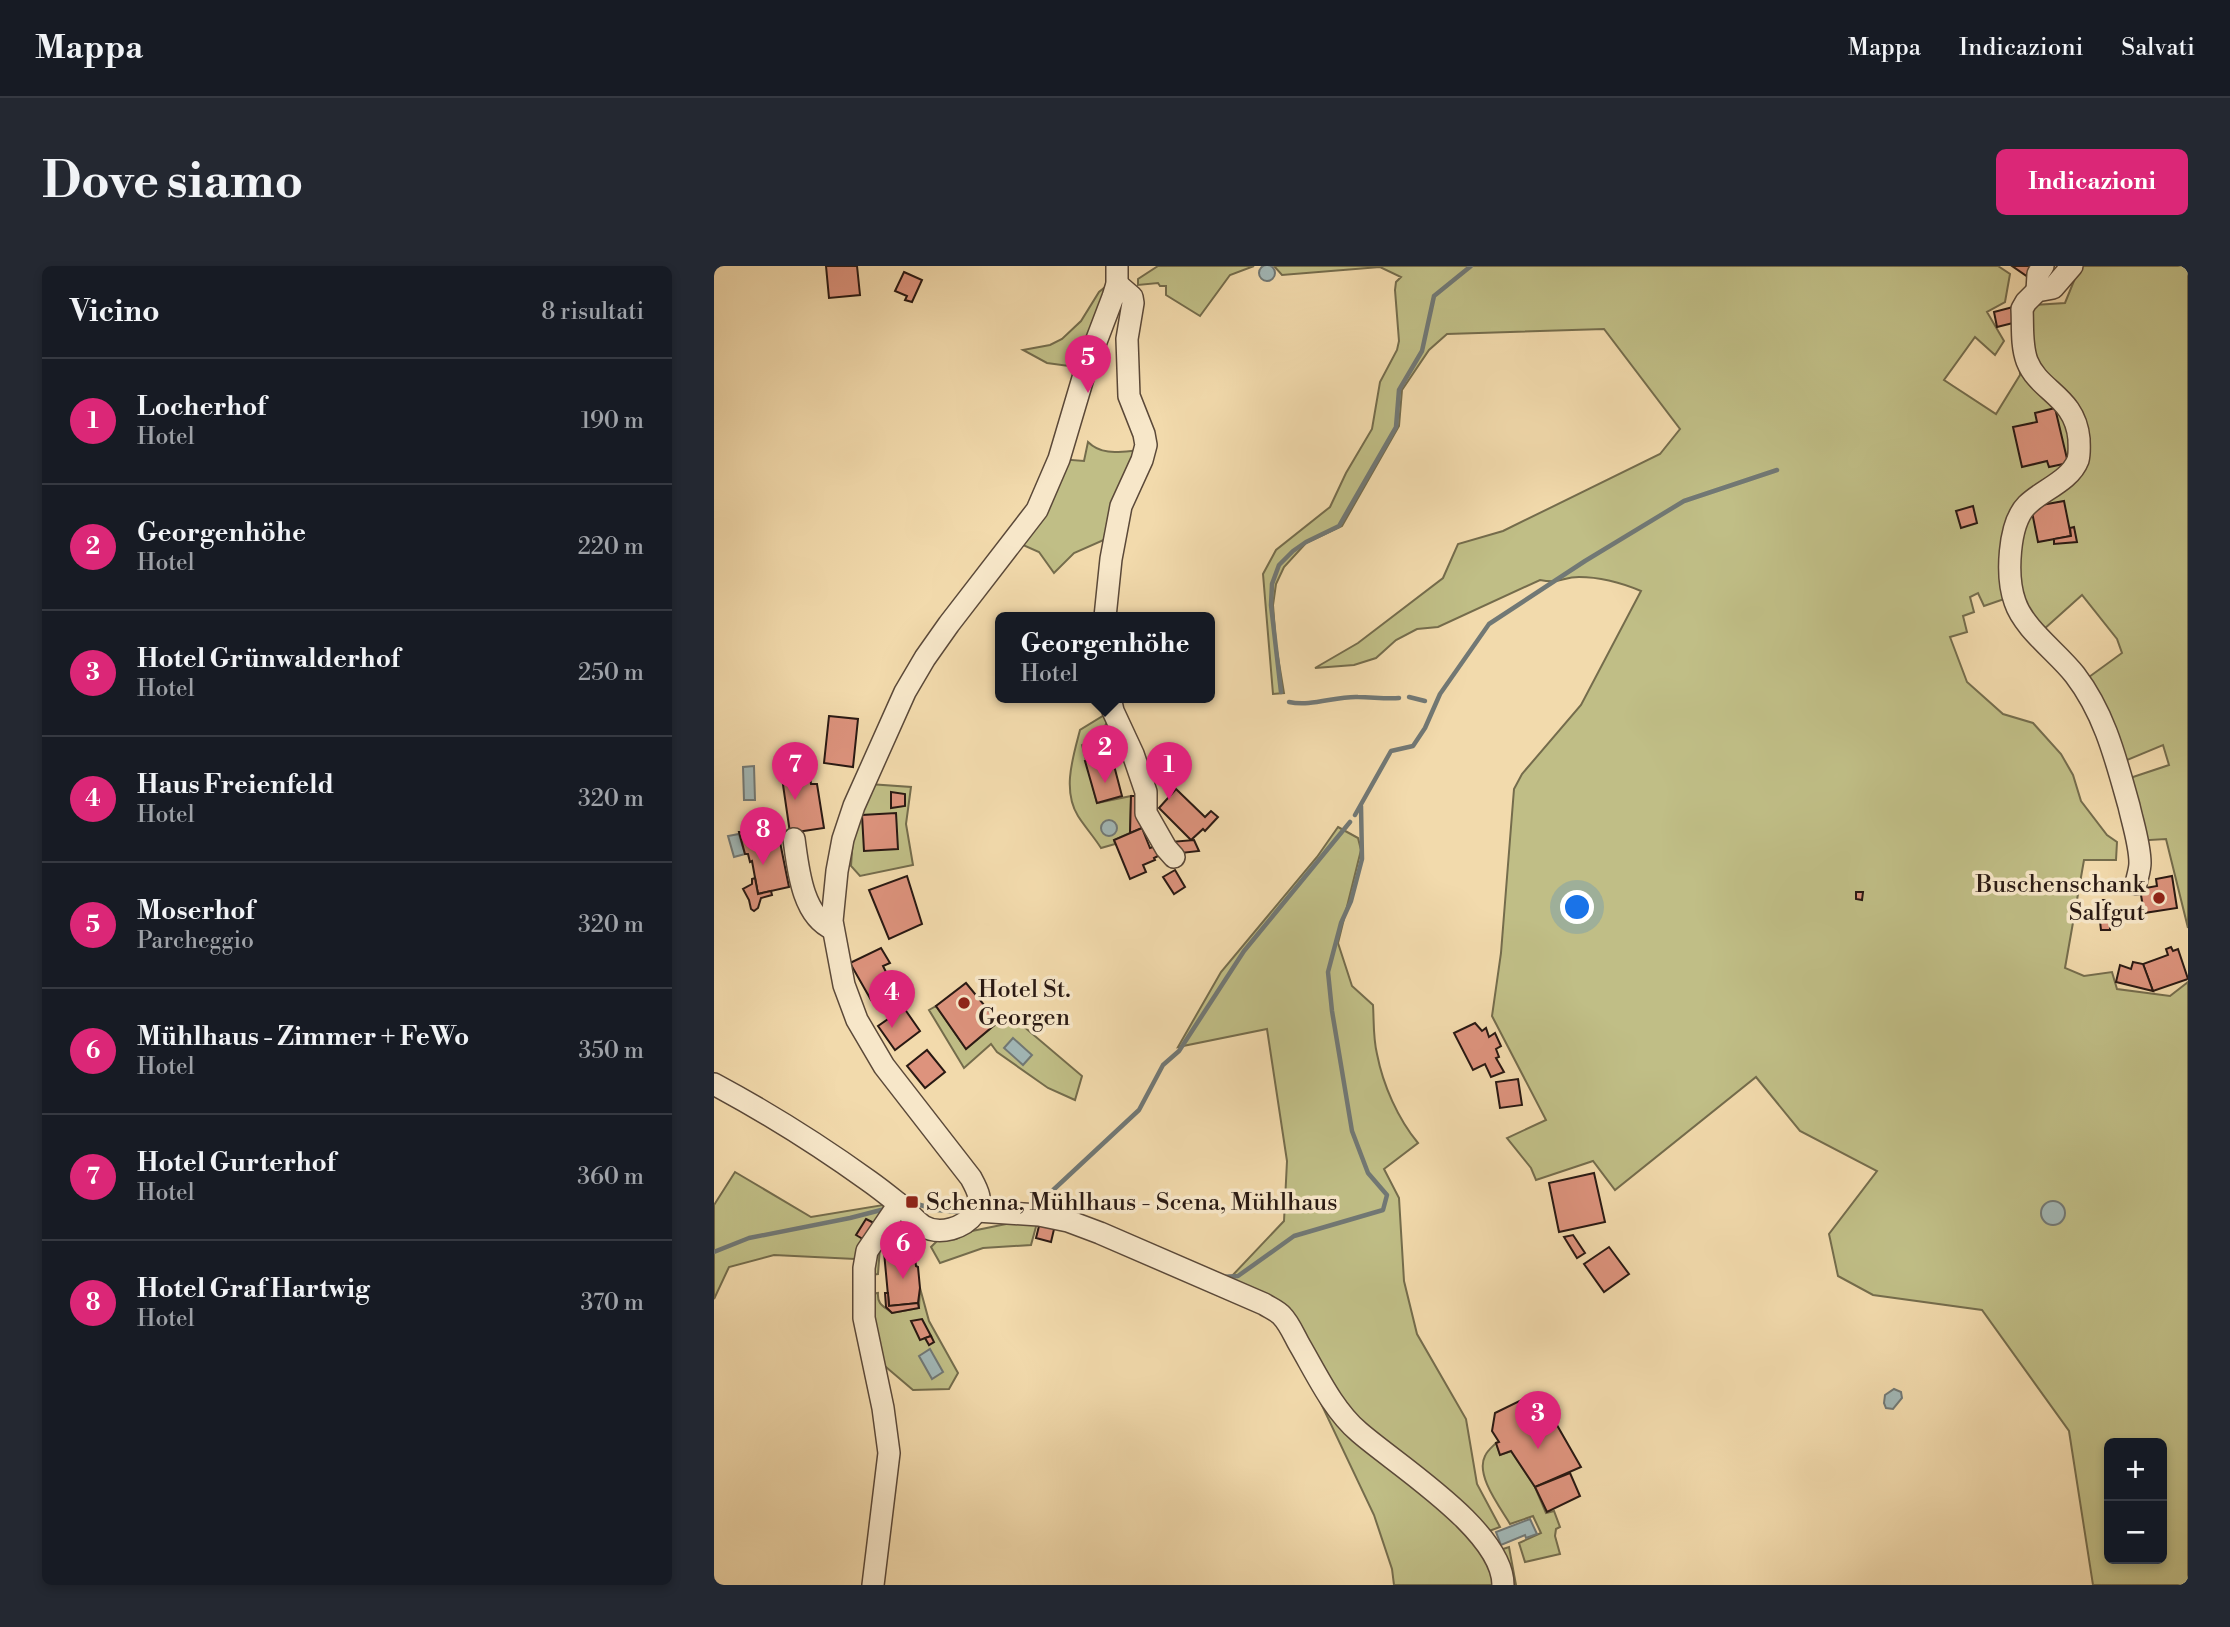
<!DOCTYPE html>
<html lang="it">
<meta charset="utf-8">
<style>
:root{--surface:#171b24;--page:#242831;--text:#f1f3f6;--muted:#9ea1a6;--line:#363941;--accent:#db2777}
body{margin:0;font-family:"Libre Bodoni",serif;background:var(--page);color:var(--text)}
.controls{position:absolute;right:21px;bottom:21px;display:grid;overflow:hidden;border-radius:10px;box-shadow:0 4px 10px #0003}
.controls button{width:63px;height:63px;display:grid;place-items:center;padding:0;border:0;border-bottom:2px solid var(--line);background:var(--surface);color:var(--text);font:35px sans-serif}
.you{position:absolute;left:864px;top:642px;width:24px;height:24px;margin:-18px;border:5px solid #fff;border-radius:50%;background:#1a73e8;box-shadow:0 0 0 10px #1a73e833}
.badge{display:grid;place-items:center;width:46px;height:46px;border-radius:50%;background:var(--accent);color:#fff;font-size:23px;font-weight:700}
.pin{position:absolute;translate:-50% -58px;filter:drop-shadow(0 2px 4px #0008)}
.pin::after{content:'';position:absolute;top:37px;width:24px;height:21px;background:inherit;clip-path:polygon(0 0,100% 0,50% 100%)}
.popup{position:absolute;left:281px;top:346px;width:220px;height:91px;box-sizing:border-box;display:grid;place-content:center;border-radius:10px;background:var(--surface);filter:drop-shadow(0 2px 5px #0005);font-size:23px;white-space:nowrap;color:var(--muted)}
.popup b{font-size:26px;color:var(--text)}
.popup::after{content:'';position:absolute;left:50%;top:100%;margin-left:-14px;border:14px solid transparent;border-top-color:var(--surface)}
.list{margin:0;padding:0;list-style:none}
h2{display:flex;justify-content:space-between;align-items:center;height:91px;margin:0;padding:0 28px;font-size:30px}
h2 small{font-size:23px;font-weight:400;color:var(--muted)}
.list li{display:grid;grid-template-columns:46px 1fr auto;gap:21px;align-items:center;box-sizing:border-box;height:126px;padding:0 28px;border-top:2px solid var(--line)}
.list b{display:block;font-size:26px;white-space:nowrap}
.list p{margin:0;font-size:23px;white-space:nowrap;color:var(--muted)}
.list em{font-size:23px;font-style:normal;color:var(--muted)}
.map{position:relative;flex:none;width:1474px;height:1319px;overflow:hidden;border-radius:10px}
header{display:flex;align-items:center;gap:42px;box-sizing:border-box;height:98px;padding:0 35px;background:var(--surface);border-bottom:2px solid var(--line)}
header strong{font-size:33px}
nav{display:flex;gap:38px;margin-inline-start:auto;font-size:24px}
.intro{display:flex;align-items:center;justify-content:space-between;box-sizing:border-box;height:168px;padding:0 42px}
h1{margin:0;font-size:49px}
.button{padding:18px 32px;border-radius:10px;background:var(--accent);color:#fff;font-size:24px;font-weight:700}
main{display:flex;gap:42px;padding:0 42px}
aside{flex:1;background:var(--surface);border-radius:10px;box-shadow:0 4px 10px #0003}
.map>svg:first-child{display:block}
.green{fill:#c0be86;stroke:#746c4c;stroke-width:2;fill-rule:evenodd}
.water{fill:#a1b7b6;stroke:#717875;stroke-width:2}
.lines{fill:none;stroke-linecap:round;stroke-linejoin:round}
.stream{stroke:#717875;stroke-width:4.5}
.building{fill:#dd937d;stroke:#291913;stroke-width:2}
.minor-casing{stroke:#5b4939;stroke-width:24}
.minor{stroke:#f7e7c9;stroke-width:21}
.poi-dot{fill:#8f2418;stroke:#f7e7c9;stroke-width:2.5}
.labels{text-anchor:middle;stroke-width:7;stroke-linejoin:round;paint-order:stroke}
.poi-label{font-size:24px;fill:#291913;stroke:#f7e7c9;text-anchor:start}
</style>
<header>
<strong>Mappa</strong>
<nav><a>Mappa</a><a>Indicazioni</a><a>Salvati</a></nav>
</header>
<div class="intro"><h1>Dove siamo</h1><a class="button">Indicazioni</a></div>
<main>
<aside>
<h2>Vicino<small>8 risultati</small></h2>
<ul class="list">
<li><span class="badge">1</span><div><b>Locherhof</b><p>Hotel</p></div><em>190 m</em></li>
<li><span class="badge">2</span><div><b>Georgenhöhe</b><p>Hotel</p></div><em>220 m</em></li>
<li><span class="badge">3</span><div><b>Hotel Grünwalderhof</b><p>Hotel</p></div><em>250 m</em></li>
<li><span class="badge">4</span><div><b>Haus Freienfeld</b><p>Hotel</p></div><em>320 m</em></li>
<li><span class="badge">5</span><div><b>Moserhof</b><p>Parcheggio</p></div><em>320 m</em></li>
<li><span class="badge">6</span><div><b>Mühlhaus - Zimmer + FeWo</b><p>Hotel</p></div><em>350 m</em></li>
<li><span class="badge">7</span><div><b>Hotel Gurterhof</b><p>Hotel</p></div><em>360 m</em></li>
<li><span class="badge">8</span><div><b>Hotel Graf Hartwig</b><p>Hotel</p></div><em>370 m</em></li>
</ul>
</aside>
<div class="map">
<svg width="1474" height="1319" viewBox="0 0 1474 1319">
<rect width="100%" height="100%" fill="#f2daac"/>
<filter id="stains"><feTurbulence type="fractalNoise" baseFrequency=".00286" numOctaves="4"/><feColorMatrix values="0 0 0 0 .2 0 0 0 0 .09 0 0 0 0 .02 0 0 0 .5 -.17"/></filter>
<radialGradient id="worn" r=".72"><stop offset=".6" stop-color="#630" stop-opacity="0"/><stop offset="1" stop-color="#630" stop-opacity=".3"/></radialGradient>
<g class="green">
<path d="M444,0H540L516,9L486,50L452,29V20H446L444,17L424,19V13Z"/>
<path d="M560,0H1284L1296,8L1291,36L1273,46L1290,75L1281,89L1261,71L1230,114L1282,148L1306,109L1305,73L1320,39L1351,37L1366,0H1474V662L1452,573L1419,575L1416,512L1455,499L1449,479L1401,499L1364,419L1408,387L1403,373L1368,329L1319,373L1293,332L1270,340L1264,327L1256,331L1260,346L1249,350L1253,366L1236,371L1253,416L1289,448L1319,457L1347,488L1359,509L1367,535L1393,569L1403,576L1402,594H1370L1351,702L1370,710L1398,706L1403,723L1456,730L1474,716V1319H1379L1355,1165L1268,1044L1159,1029L1124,1010L1115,968L1163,905L1086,865L1042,811L901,924L879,895L822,914L817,902L793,872L832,854L778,750L787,687L800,523L808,508L867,439L927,325C908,317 886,311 865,311C848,311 847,318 826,314L724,361L703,363L682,374L662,392L640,399L601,402L644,377L729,312L744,278L789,265L946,188L966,163L890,63L733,68L715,84L688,124L685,160L628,260L592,277L570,301L562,318L559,339L562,379L570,427L559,428L549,308L562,284L616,241L632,207L658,163L666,116L683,84L685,75L681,24L682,16L687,11L666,1L568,9ZM1395,1177H1448V1293H1395Z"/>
<path d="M395,18L362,101L333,97L309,84L336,79L348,73L367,55L385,26Z"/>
<path d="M374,176C389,191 409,185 429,184L401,269L360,287L340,307L325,286L300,275L345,193L370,195Z"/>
<path d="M392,448L396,458H392L385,472L368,479L383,537L417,530L416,567L400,574L401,578L387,582C380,571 371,561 364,550C348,524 359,491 366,464Z"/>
<path d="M155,518L197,521L192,558L199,599L146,610L137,600L140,557Z"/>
<path d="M624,561L644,572L647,584L624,677L638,720L659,739C660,755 659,772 663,788C669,819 684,853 704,877L670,903L685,932L690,1015L703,1068L752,1153L763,1218L786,1261L775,1265L786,1284L795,1281L802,1319H680L678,1303L660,1249L576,1072L516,1012L570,955L573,895L553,763L464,781L507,706L603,591Z"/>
<path d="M222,740L252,783L284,756L280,750L287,746L295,748L368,810L361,834L334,822L283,786L277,778L250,802L215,744Z"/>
<path d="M21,906L97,951L169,939L174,950L141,993L60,989L15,1001L0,1033V939Z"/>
<path d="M178,951L184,955L166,981L164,1008L156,1009V1028L164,1027C163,1039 170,1040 178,1047L205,1042L206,1022L215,1055L244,1107L235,1123L199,1124L159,1090L150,1052V1002L164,968Z"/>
<path d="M297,957H323L317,979L269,982L226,997L217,981L224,974L242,973L258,965Z"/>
<path d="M782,1177L786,1189L797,1185L821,1221L832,1247L840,1245L846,1261L842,1263L841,1270L846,1288L811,1296L805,1277L827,1267L819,1250L796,1258C786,1241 761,1209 771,1190C773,1185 778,1181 782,1177Z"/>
</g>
<g class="water">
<circle cx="553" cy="7" r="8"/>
<path d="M447,492L454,513L444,516L437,495Z"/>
<path d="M40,500L41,534H30L29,501Z"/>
<circle cx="395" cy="562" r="8"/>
<path d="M25,568L31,588L20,591L14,570Z"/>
<path d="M299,772L318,789L309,799L290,782Z"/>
<circle cx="1339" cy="947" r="12"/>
<path d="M216,1083L229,1106L218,1113L205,1090Z"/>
<path d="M1180,1123L1187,1126L1188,1132L1179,1143L1172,1142L1170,1137L1171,1129Z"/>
<path d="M816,1253L823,1268L812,1272L811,1269L787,1279L782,1266Z"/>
</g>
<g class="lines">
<g class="stream">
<path d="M567,426L557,339L558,318L565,299L579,285L592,276L625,260L682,161L685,124L708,85L720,30L757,0"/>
<path d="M695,431L711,435"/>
<path d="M575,436C597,441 622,430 644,431C658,431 671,433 685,432"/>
<path d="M641,549L677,485L699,480L711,462L726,428L775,358L871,295L970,235L1063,204"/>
<path d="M203,938L223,944L246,946"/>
<path d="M322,940L425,844L449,799L465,785L530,685L636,556"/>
<path d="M0,986L35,972L136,952L171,943"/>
<path d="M508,1011L524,1010L580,970L669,944L673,929L654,907L638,865L618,745L614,706L627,657L637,635L648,593L647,540"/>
</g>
</g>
<g class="building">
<path d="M112,0H143L146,29L115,32Z"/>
<path d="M1298,0H1321L1314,11Z"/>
<path d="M190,6L208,14L198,36L191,34L193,30L181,25Z"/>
<path d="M1299,41L1303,56L1283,61L1280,46Z"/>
<path d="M1341,142L1354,197L1335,201L1333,195L1308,201L1299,161L1323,156L1321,147Z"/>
<path d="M1350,235L1357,270L1324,276L1317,241Z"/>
<path d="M1259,240L1263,257L1247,262L1242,245Z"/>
<path d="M1360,261L1363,276L1340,278V273L1357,270L1356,262Z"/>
<path d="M115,450L144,453L139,501L110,497Z"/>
<path d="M93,487L97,518H103L110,562L76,567L65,491Z"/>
<path d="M397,488L408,530L383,537L371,495Z"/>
<path d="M462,523L491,551L497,545L504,551L491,565L489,563L477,574L445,542Z"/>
<path d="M177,526L191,528V540L177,542Z"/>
<path d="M417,530H428V562L416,567Z"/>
<path d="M182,547L184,583L150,585L148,549Z"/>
<path d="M428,562L436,582L442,580L446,589L440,592L441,594L429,599L432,606L416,613L400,574Z"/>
<path d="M25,566H53L57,578L66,576L75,621L44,628L38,595L36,596L34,588H31Z"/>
<path d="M480,574L485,585L467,587L456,576Z"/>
<path d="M461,604L471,621L460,628L449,611Z"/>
<path d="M193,610L208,658L175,673L155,624Z"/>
<path d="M1458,610L1463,642L1430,647L1426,623L1443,620L1442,613Z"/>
<path d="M41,612L44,628L57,625L58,629L47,632L44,642L40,645L37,643L35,634L29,623L38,618V613Z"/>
<path d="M1142,626H1149L1148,634L1142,633Z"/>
<path d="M1383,634H1393L1394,652L1384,653Z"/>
<path d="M1396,654V664H1387L1386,655Z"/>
<path d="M1457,681L1459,685L1464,683L1474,713L1439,725L1429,698L1454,689L1452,683Z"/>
<path d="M167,682L176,697L169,700L180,722L183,720L188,729L168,739L164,731L157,734L136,697Z"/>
<path d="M1419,696L1429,698L1439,725L1402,716L1406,699L1417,703Z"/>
<path d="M252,717L284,756L252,783L222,740Z"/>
<path d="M190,742L206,765L181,784L164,760Z"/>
<path d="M761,757L768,765L772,762L775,771L781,767L787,780L782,783L785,791L782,792L790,806L777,811L771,798L759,804L740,767Z"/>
<path d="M213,784L231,806L211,822L193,800Z"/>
<path d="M804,813L808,839L786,842L782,816Z"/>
<path d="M880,907L891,956L845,966L835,917Z"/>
<path d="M152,953L162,958L154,976L142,969Z"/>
<path d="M326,956L341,959L337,976L322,972Z"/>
<path d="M859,969L871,987L863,992L850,971Z"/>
<path d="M895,981L915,1008L890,1026L870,998Z"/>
<path d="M200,983L202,1000L204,1001L206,1022L204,1037L175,1040L170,986Z"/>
<path d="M171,1027H174L175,1040L204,1037L205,1042L178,1047L172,1041Z"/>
<path d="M208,1053L217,1070L206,1074L197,1055Z"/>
<path d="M217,1070L220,1076L215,1079L211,1072Z"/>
<path d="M818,1129L828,1149L836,1147L867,1201L821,1221L797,1185L786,1189L782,1177L785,1176L778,1165L781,1147Z"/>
<path d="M856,1207L866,1230L833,1246L821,1221Z"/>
</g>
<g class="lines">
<defs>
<g id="minor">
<path d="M1358,0L1339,22L1323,25L1312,36L1308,43C1309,59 1307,79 1313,95C1325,126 1361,130 1365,173C1365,179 1366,187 1364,194C1356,215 1328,224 1313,239C1294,258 1292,311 1301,336C1310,363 1343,386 1361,409C1391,448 1402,494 1415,540C1419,558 1426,579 1426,597C1426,604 1423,612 1422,618"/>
<path d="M1323,25L1324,8L1329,0"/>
<path d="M391,351L397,293L407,240L428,194L432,179L430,168L415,130L413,73L419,37L418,31L403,18"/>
<path d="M396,431L399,445L419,488L432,526V547L452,582L460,591"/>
<path d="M80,573C84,602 88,650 119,663"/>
<path d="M0,818C54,847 105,879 155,915C165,922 175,930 185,938C193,944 200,954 209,960C226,970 250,962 261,947C270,935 263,923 257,912L170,800L143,754L130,719L118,655L123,605L129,573L140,540L191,426L211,392L235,358L323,244L345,193L372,102L399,31L403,18V0"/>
<path d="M263,945L325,949L354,955L386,967L550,1038C556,1042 564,1045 568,1050C575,1057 580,1069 585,1078C602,1107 619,1144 645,1166C684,1200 789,1265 789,1319"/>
<path d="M159,1319L175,1187L169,1142L150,1052V1002L153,985L185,938"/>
</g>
</defs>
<use href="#minor" class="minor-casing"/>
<use href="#minor" class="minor"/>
</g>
<g class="poi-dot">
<circle cx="1445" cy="632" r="7"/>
<circle cx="250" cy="737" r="7"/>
<rect x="191" y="929" width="14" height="14" rx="3.5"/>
</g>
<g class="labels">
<g class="poi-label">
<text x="1431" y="626" text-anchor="end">Buschenschank<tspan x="1431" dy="28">Salfgut</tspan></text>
<text x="264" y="731">Hotel St.<tspan x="264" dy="28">Georgen</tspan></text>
<text x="212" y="944">Schenna, Mühlhaus - Scena, Mühlhaus</text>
</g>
</g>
<rect width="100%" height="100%" filter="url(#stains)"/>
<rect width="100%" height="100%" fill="url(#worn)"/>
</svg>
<div class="controls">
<button>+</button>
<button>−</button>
</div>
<div class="you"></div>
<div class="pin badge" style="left:455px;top:534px">1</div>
<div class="pin badge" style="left:391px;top:517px">2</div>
<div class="popup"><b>Georgenhöhe</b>Hotel</div>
<div class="pin badge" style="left:824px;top:1183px">3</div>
<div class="pin badge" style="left:178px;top:762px">4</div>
<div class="pin badge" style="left:374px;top:127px">5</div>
<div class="pin badge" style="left:189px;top:1013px">6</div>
<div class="pin badge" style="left:81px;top:534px">7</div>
<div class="pin badge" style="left:49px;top:599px">8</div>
</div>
</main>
